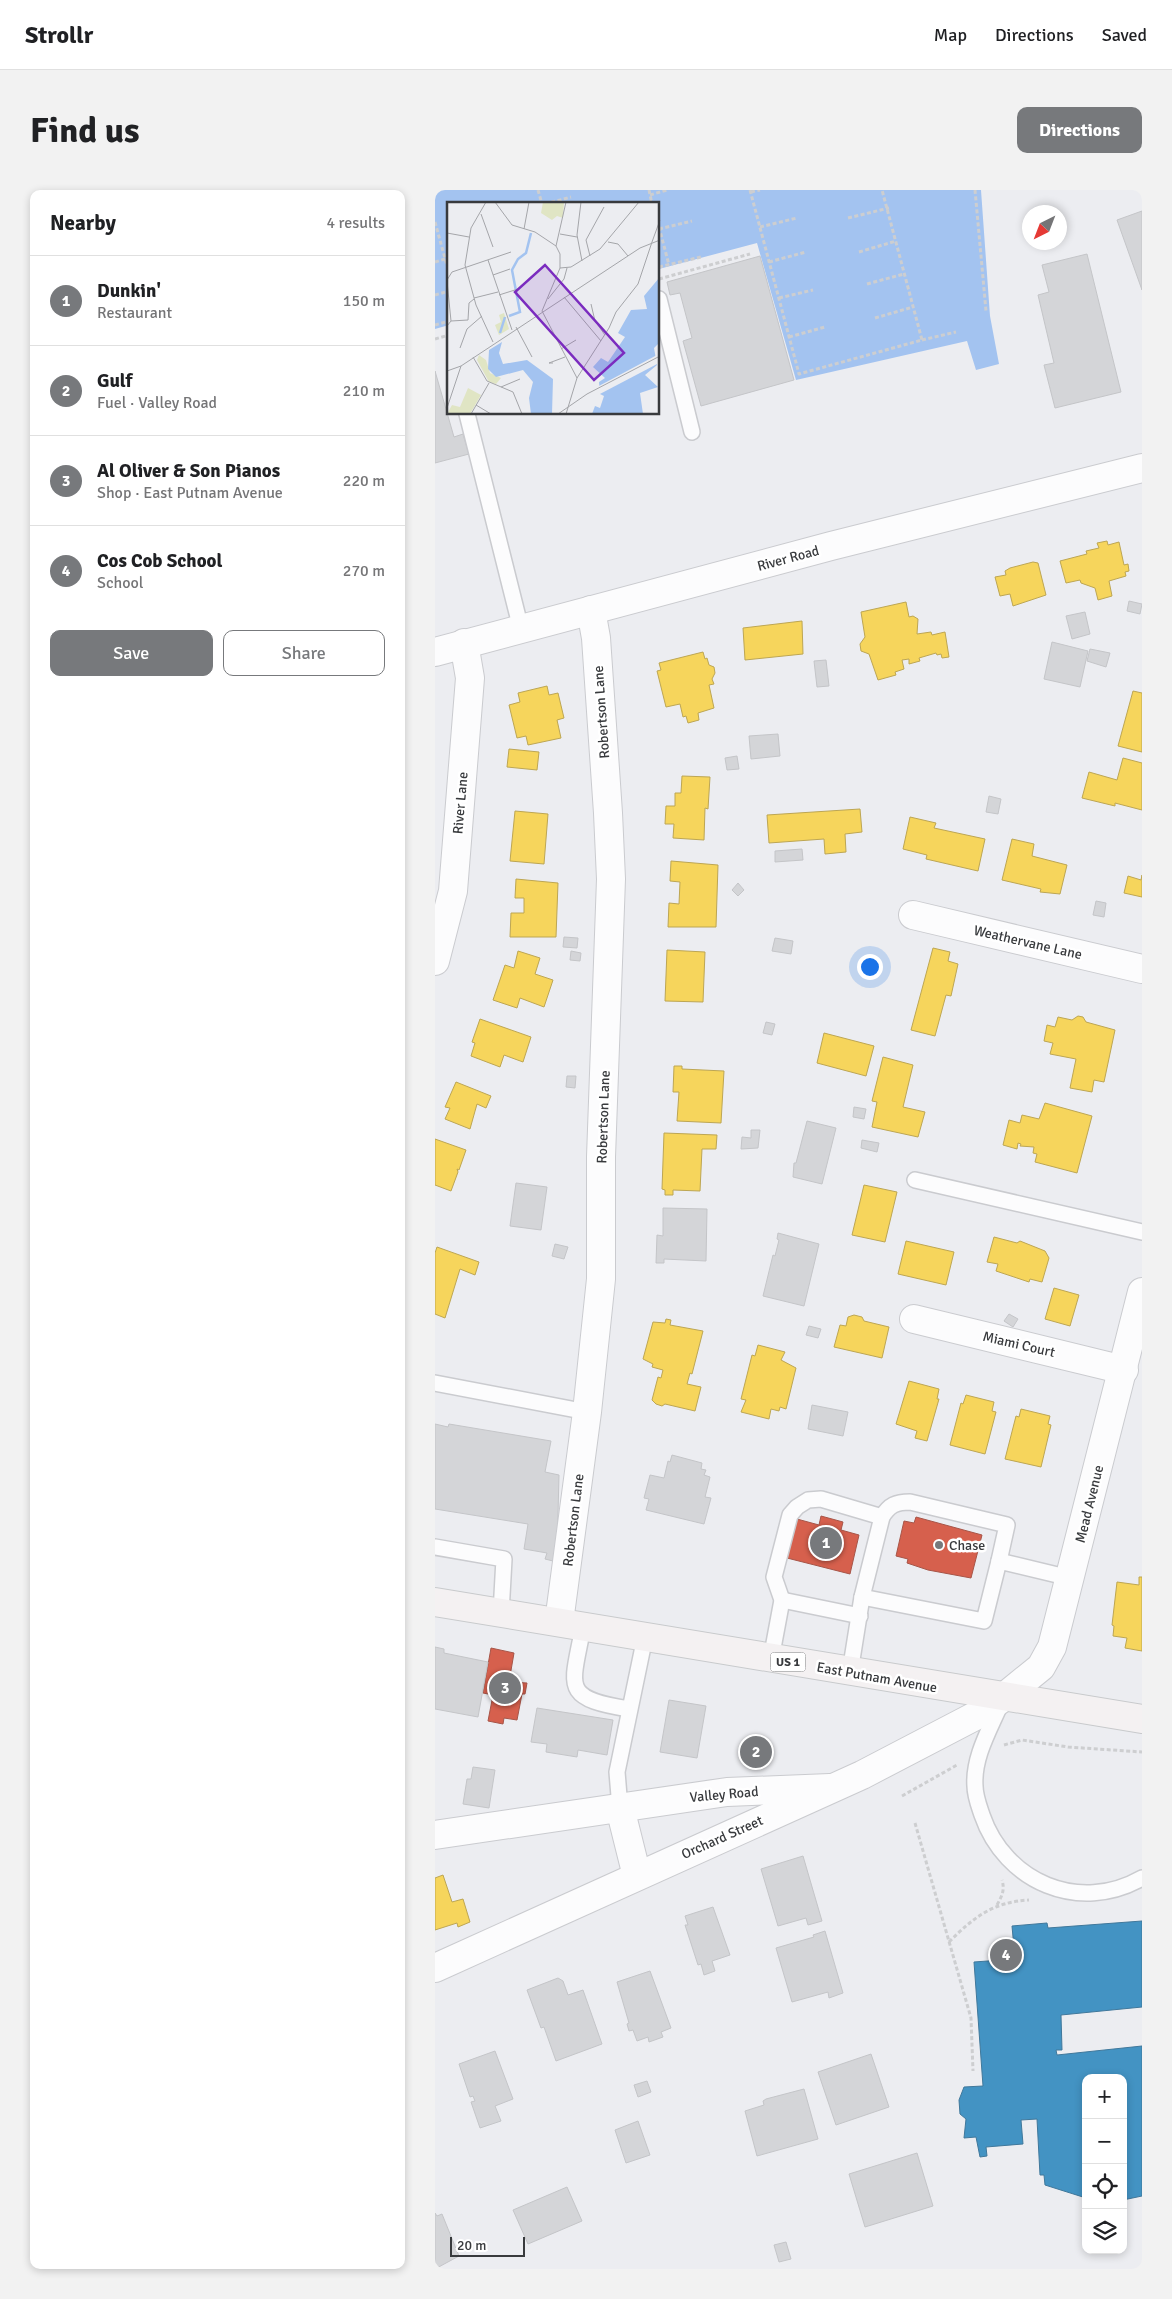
<!DOCTYPE html>
<meta charset="utf-8">
<style>
:root{--surface:#fff;--page:#f2f2f2;--text:#202124;--muted:#757577;--line:#e0e0e0;--accent:#77797c}
body{margin:0;font-family:Signika,sans-serif;background:var(--page);color:var(--text)}
.controls{position:absolute;right:15px;bottom:15px;display:grid;overflow:hidden;border-radius:10px;box-shadow:0 2px 8px #0003}
.controls button{width:45px;height:45px;display:grid;place-items:center;padding:0;border:0;border-bottom:1px solid var(--line);background:var(--surface);color:var(--text);font:25px sans-serif}
.compass{position:absolute;left:587px;top:15px;width:45px;height:45px;border-radius:50%;background:var(--surface);box-shadow:0 2px 8px #0003;rotate:222deg}
.scale{position:absolute;left:15px;bottom:12px;width:75px;box-sizing:border-box;padding-left:5px;border:2px solid #383a3d;border-top:0;font-size:14px;line-height:18px;white-space:nowrap;color:#383a3d;-webkit-text-stroke:4px #fff;paint-order:stroke}
.you{position:absolute;left:434px;top:776px;width:18px;height:18px;margin:-12px;border:4px solid #fff;border-radius:50%;background:#1a73e8;box-shadow:0 0 0 8px #1a73e833}
.badge{display:grid;place-items:center;width:32px;height:32px;border-radius:50%;background:var(--accent);color:#fff;font-size:16px;font-weight:700}
.pin{position:absolute;translate:-50% -50%;border:2px solid #fff;box-shadow:0 1px 5px #0006}
.list{margin:0;padding:0;list-style:none}
h2{display:flex;justify-content:space-between;align-items:center;height:65px;margin:0;padding:0 20px;font-size:21px}
h2 small{font-size:16px;font-weight:400;color:var(--muted)}
.list li{display:grid;grid-template-columns:32px 1fr auto;gap:15px;align-items:center;box-sizing:border-box;height:90px;padding:0 20px;border-top:1px solid var(--line)}
.list b{display:block;font-size:19px;white-space:nowrap}
.list p{margin:0;font-size:16px;white-space:nowrap;color:var(--muted)}
.list em{font-size:16px;font-style:normal;color:var(--muted)}
.actions{display:flex;gap:10px;padding:15px 20px}
.actions a{flex:1;padding:11px 0;border:1px solid var(--accent);border-radius:10px;text-align:center;font-size:18px;color:var(--accent)}
.actions .main{background:var(--accent);color:#fff}
.icon{flex:none;width:28px;height:28px;fill:none;stroke:currentColor;stroke-width:2;stroke-linecap:round;stroke-linejoin:round}
.map{position:relative;flex:none;width:707px;height:2079px;overflow:hidden;border-radius:10px}
header{display:flex;align-items:center;gap:30px;box-sizing:border-box;height:70px;padding:0 25px;background:var(--surface);border-bottom:1px solid var(--line)}
header strong{font-size:24px}
nav{display:flex;gap:28px;margin-inline-start:auto;font-size:18px}
.intro{display:flex;align-items:center;justify-content:space-between;box-sizing:border-box;height:120px;padding:0 30px}
h1{margin:0;font-size:35px}
.button{padding:12px 22px;border-radius:10px;background:var(--accent);color:#fff;font-size:18px;font-weight:700}
main{display:flex;gap:30px;padding:0 30px}
aside{flex:1;background:var(--surface);border-radius:10px;box-shadow:0 2px 8px #0003}
.map>svg:first-child{display:block}
.water{fill:#a3c3f0}
.homes{fill:#f6d55c;stroke:#bda653}
.shops{fill:#d6604d;stroke:#a75548}
.schools{fill:#4393c3;stroke:#40789b}
.building{fill:#d4d5d8;stroke:#c4c5c8}
.lines{fill:none;stroke-linecap:round;stroke-linejoin:round}
.lane-casing{stroke:#cacbcf;stroke-width:18}
.street-casing{stroke:#cacbcf;stroke-width:30}
.secondary-casing{stroke:#cacbcf;stroke-width:30}
.primary-casing{stroke:#c8cacc;stroke-width:30}
.path{stroke:#cdced0;stroke-width:3;stroke-dasharray:4 2.5;stroke-linecap:butt}
.lane{stroke:#fcfcfd;stroke-width:15}
.street{stroke:#fcfcfd;stroke-width:28}
.secondary{stroke:#fcfcfd;stroke-width:28}
.primary{stroke:#f4f1f2;stroke-width:28}
.poi-dot{fill:#77797c;stroke:#fff;stroke-width:2}
.labels{text-anchor:middle;stroke-width:5;stroke-linejoin:round;paint-order:stroke}
.shield{fill:#fff;stroke:#747577;stroke-width:1}
.shield-label{font-size:12px;font-weight:bold;fill:#383a3d}
.street-label{font-size:14px;fill:#383a3d;stroke:#fff}
.poi-label{font-size:14px;fill:#383a3d;stroke:#fff;text-anchor:start}
.inset-river{fill:none;stroke:#a3c3f0;stroke-width:2.5}
.inset-road{fill:none;stroke:#a4a5a9;stroke-width:1}
.view{fill:#7b2cbf;fill-opacity:0.15;stroke:#7b2cbf;stroke-width:2.5}
.inset-edge{fill:none;stroke:#383a3d;stroke-width:2.5}
</style>
<header>
<strong>Strollr</strong>
<nav><a>Map</a><a>Directions</a><a>Saved</a></nav>
</header>
<div class="intro"><h1>Find us</h1><a class="button">Directions</a></div>
<main>
<aside>
<h2>Nearby<small>4 results</small></h2>
<ul class="list">
<li><span class="badge">1</span><div><b>Dunkin'</b><p>Restaurant</p></div><em>150 m</em></li>
<li><span class="badge">2</span><div><b>Gulf</b><p>Fuel · Valley Road</p></div><em>210 m</em></li>
<li><span class="badge">3</span><div><b>Al Oliver &amp; Son Pianos</b><p>Shop · East Putnam Avenue</p></div><em>220 m</em></li>
<li><span class="badge">4</span><div><b>Cos Cob School</b><p>School</p></div><em>270 m</em></li>
</ul>
<div class="actions"><a class="main">Save</a><a>Share</a></div>
</aside>
<div class="map">
<svg width="707" height="2079" viewBox="0 0 707 2079">
<rect width="100%" height="100%" fill="#ecedf1"/>
<path class="water" d="M0,0H546L555,126L564,174L541,180L532,151L361,190L322,53L224,79V14H14V135L0,139Z"/>
<g class="homes">
<path d="M672,351L673,355L684,352L689,375L693,374L694,381L690,382L691,386L674,391L677,406L663,410L660,398L646,393L645,390L631,393L625,371L652,364L651,361L664,358L662,353Z"/>
<path d="M598,372L603,373L611,405L578,416L575,404L565,406L560,387L571,385L570,381L575,378Z"/>
<path d="M471,412L474,427L478,426L483,429L482,444L496,442L497,445L510,442L514,467L507,468L506,464L502,465L501,463L484,468L485,471L474,474V469L467,470L469,479L460,482L461,485L443,490L434,464L426,461L425,454L430,447L426,422Z"/>
<path d="M367,431L368,464L310,470L308,438Z"/>
<path d="M268,462L270,469L272,468L274,475L279,477L280,483L277,489L279,494L274,495L279,518L263,523L264,530L253,533L251,526L248,527L245,514L231,517L222,481L226,480L224,473Z"/>
<path d="M112,496L114,505L123,503L129,528L122,530L126,548L93,555L91,546L82,548L74,515L85,512L83,503Z"/>
<path d="M698,501L707,503V562L683,556Z"/>
<path d="M74,559L104,562L102,580L72,577Z"/>
<path d="M688,568L707,573V620L680,613V616L647,608L654,582L682,590Z"/>
<path d="M247,586L275,587L273,619L270,618L269,650L238,648L239,634H230L231,616H240V603H246Z"/>
<path d="M425,619L427,642L410,644L411,662L390,664L389,649L334,653L332,625Z"/>
<path d="M80,621L113,624L109,674L75,671Z"/>
<path d="M475,627L501,633L499,638L550,649L543,681L491,669L492,665L468,659Z"/>
<path d="M577,649L599,654L597,666L632,675L625,704L605,702L606,699L567,690Z"/>
<path d="M236,671L283,675L281,737H233L234,713L244,714L245,692L235,691Z"/>
<path d="M707,685V707L689,703L693,686L706,690Z"/>
<path d="M81,689L123,693L121,747H75L76,723H89V708H80Z"/>
<path d="M498,758L515,762L513,771L523,774L516,806L511,805L500,846L476,840Z"/>
<path d="M232,760L270,762L268,812L230,811Z"/>
<path d="M83,761L105,768L100,784L118,790L109,817L85,808L82,818L58,810L70,775L79,778Z"/>
<path d="M643,826L648,827L651,832L680,840L669,892L659,890L657,902L635,898L641,869L615,864L618,853L609,851L612,835L620,837L623,827L637,830Z"/>
<path d="M45,829L96,847L88,872L69,865L65,877L36,866L40,853L37,852Z"/>
<path d="M389,843L439,856L431,886L382,873Z"/>
<path d="M448,867L478,875L468,917L490,922L483,947L437,937L442,912L437,911Z"/>
<path d="M239,876H247V879L289,881L286,933L242,931L244,902H238Z"/>
<path d="M21,892L56,906L51,918L42,914L35,939L10,929L15,918L10,917Z"/>
<path d="M610,913L657,926L642,983L600,972L602,964L598,963L599,957L585,956L586,954L583,953L582,959L568,955L574,930L585,933L587,925L604,929Z"/>
<path d="M229,943L282,945L281,959H267L265,1001L238,1000V1005H230V1000L227,999Z"/>
<path d="M0,949L31,960L24,980L22,979L23,982L16,1001L0,995Z"/>
<path d="M429,995L462,1002L450,1052L417,1045Z"/>
<path d="M559,1047L582,1053L585,1051L610,1061L614,1068L607,1092L595,1089L594,1092L561,1081L563,1074L552,1072Z"/>
<path d="M471,1051L519,1062L511,1095L463,1084Z"/>
<path d="M2,1057L44,1072L40,1085L25,1079L10,1128L0,1124V1063Z"/>
<path d="M619,1098L644,1105L635,1136L610,1129Z"/>
<path d="M419,1125L427,1127L429,1131L454,1137L447,1168L399,1157L405,1135L411,1136L413,1127Z"/>
<path d="M231,1129L236,1130L235,1135L268,1141L257,1184L255,1183L252,1194L266,1197L260,1221L230,1214L227,1216L221,1214L217,1210L223,1187L226,1188L228,1180L217,1177L218,1174L208,1169L218,1132L230,1133Z"/>
<path d="M323,1155L350,1162L346,1170L361,1178L351,1219L345,1217L344,1221L336,1219L334,1229L306,1222L311,1210L306,1209L317,1165L320,1166Z"/>
<path d="M474,1191L504,1199L502,1209H504L492,1251L480,1248L482,1241L461,1234Z"/>
<path d="M531,1205L559,1212L557,1221L561,1222L550,1264L515,1255L526,1213L528,1214Z"/>
<path d="M586,1219L615,1226L613,1234L616,1235L606,1277L570,1269L581,1226L584,1227Z"/>
<path d="M704,1387H707V1461L690,1458L692,1448L678,1446L679,1436L677,1435L682,1392L704,1395Z"/>
<path d="M8,1685L17,1712L28,1709L35,1732L23,1737L22,1733L0,1740V1688Z"/>
</g>
<g class="shops">
<path d="M386,1326L408,1332L406,1340L424,1345L415,1384L352,1368L362,1329L384,1335Z"/>
<path d="M481,1327L547,1345L536,1388L493,1380L472,1373L473,1369L461,1366L469,1331L479,1333Z"/>
<path d="M56,1458L79,1463L74,1492L92,1493L90,1504H87L82,1530L69,1528L68,1534L53,1531L58,1505L48,1503Z"/>
</g>
<path class="schools" d="M707,1731V1817L626,1825L627,1860H621L622,1865L707,1856V2006L688,2010V1888H651V2008L610,1995L609,1985H605L602,1929L586,1930L588,1954L551,1957L552,1966L545,1967L541,1947L529,1948L531,1929L525,1924L524,1910L529,1897L548,1896L539,1772L580,1769L577,1736L612,1733L613,1738Z"/>
<g class="building">
<path d="M707,21V100L682,30Z"/>
<path d="M652,64L686,202L620,218L609,175L619,173L603,105L614,102L607,75Z"/>
<path d="M325,66L359,190L266,216L248,151L257,148L245,103L235,105L232,92Z"/>
<path d="M0,181L19,247L28,244L34,264L0,273Z"/>
<path d="M694,411L707,414L705,424L692,421Z"/>
<path d="M650,422L655,444L637,449L631,426Z"/>
<path d="M617,452L653,461L645,497L609,489Z"/>
<path d="M655,459L675,463L671,477L652,471Z"/>
<path d="M391,470L394,496L382,497L379,471Z"/>
<path d="M343,544L345,566L316,569L314,546Z"/>
<path d="M302,566L304,579L292,580L290,568Z"/>
<path d="M554,606L566,609L563,624L551,622Z"/>
<path d="M367,659L368,670L340,672V661Z"/>
<path d="M303,693L309,700L303,706L297,700Z"/>
<path d="M661,711L671,713L669,727L658,725Z"/>
<path d="M129,747L143,748L142,758L128,757Z"/>
<path d="M340,748L358,751L356,764L337,761Z"/>
<path d="M136,761L146,763L145,771L135,770Z"/>
<path d="M331,832L340,834L337,845L328,843Z"/>
<path d="M132,886H141L140,898L131,897Z"/>
<path d="M419,917L431,919L429,929L418,927Z"/>
<path d="M372,931L401,938L387,994L358,987L359,973H361Z"/>
<path d="M316,940H325L323,958L306,959L307,947L316,948Z"/>
<path d="M427,950L444,953L442,962L426,958Z"/>
<path d="M81,993L112,997L106,1040L75,1036Z"/>
<path d="M228,1018L272,1019L271,1071L229,1069V1073H221L222,1045L228,1046Z"/>
<path d="M343,1043L384,1054L369,1116L328,1106L338,1065L340,1066L344,1050L342,1049Z"/>
<path d="M120,1054L133,1057L129,1069L117,1066Z"/>
<path d="M574,1124L583,1129L578,1137L569,1131Z"/>
<path d="M374,1136L386,1139L383,1148L371,1145Z"/>
<path d="M377,1215L413,1222L408,1246L373,1239Z"/>
<path d="M0,1234L13,1237L14,1234L116,1251L110,1282L124,1285L122,1364L118,1371L110,1369L112,1363L89,1359L93,1334L0,1319Z"/>
<path d="M237,1265L267,1273L266,1279L271,1280L269,1285L275,1287L270,1307L276,1308L269,1334L211,1320L214,1309L209,1308L215,1285L229,1288L233,1271L235,1272Z"/>
<path d="M0,1457L9,1459V1463L53,1472L43,1527L0,1519Z"/>
<path d="M234,1510L271,1516L262,1568L225,1562Z"/>
<path d="M102,1518L178,1530L172,1565L143,1560L142,1567L111,1562L112,1554L96,1552Z"/>
<path d="M38,1577L60,1580L54,1618L28,1614L32,1589H36Z"/>
<path d="M368,1666L387,1731L373,1735L371,1728L343,1736L326,1679Z"/>
<path d="M278,1717L295,1765L277,1771L280,1781L269,1785L266,1774L263,1775L250,1735H253L250,1726Z"/>
<path d="M390,1741L408,1803L394,1808L393,1802L357,1812L341,1758L379,1747L378,1745Z"/>
<path d="M215,1781L236,1838L226,1842L228,1847L214,1852L213,1847L202,1851L198,1840L194,1841L192,1834L194,1833L182,1792Z"/>
<path d="M123,1788L128,1791L133,1805L148,1800L167,1854L121,1871L109,1837L106,1838L92,1800Z"/>
<path d="M60,1861L78,1909L60,1916L66,1931L45,1938L36,1912L40,1911L38,1906L35,1907L24,1874Z"/>
<path d="M436,1864L454,1917L401,1935L383,1882Z"/>
<path d="M212,1891L216,1902L203,1907L199,1895Z"/>
<path d="M369,1899L383,1949L322,1966L310,1921L329,1915L328,1911L331,1909Z"/>
<path d="M203,1931L215,1965L191,1973L180,1940Z"/>
<path d="M482,1963L498,2016L430,2037L414,1984Z"/>
<path d="M132,1997L147,2031L93,2054L78,2020Z"/>
<path d="M0,2023L2,2026L7,2024L24,2066L0,2079Z"/>
<path d="M351,2052L356,2069L344,2072L339,2055Z"/>
</g>
<g class="lines">
<defs>
<g id="lane">
<path d="M224,109L257,242"/>
<path d="M32,224L86,439"/>
<path d="M480,990L707,1042"/>
<path d="M0,1193L152,1222"/>
<path d="M0,1357L69,1369L66,1423"/>
<path d="M427,1407L549,1431L564,1371L635,1388"/>
<path d="M347,1410L425,1426"/>
<path d="M148,1437C137,1497 125,1508 194,1519"/>
<path d="M336,1469L347,1410L339,1387L355,1325L362,1317L373,1310L386,1309L447,1327"/>
<path d="M415,1482L427,1407L447,1327C454,1315 461,1312 475,1312L572,1335L564,1371"/>
<path d="M566,1513C555,1539 538,1567 540,1596C540,1606 544,1616 547,1625C570,1692 644,1724 707,1688"/>
<path d="M185,1618L182,1582L210,1447"/>
</g>
<g id="street">
<path d="M478,725L707,779"/>
<path d="M0,771L18,701L35,488L29,453"/>
<path d="M479,1129L689,1180"/>
<path d="M124,1432L152,1222L166,1089V967L176,689L173,623L161,448L156,420"/>
<path d="M569,1507L606,1477L617,1457L707,1102"/>
<path d="M185,1618L202,1686"/>
<path d="M0,1645L292,1602L395,1598"/>
</g>
<g id="secondary">
<path d="M0,462L396,356L707,278"/>
<path d="M0,1778L427,1585L544,1524L569,1507"/>
</g>
<path id="primary" d="M0,1412L707,1529"/>
</defs>
<use href="#lane" class="lane-casing"/>
<use href="#street" class="street-casing"/>
<use href="#secondary" class="secondary-casing"/>
<use href="#primary" class="primary-casing"/>
<g class="path">
<path d="M103,0L107,14"/>
<path d="M214,0L217,14"/>
<path d="M315,0L364,184L487,150L447,0"/>
<path d="M540,0L551,121"/>
<path d="M316,2L325,0"/>
<path d="M215,5L232,0"/>
<path d="M110,14L136,7"/>
<path d="M209,14L217,11"/>
<path d="M413,28L454,18"/>
<path d="M0,32L14,83"/>
<path d="M224,37L234,75"/>
<path d="M325,37L362,28"/>
<path d="M224,39L257,31"/>
<path d="M424,62L461,51"/>
<path d="M0,72L10,69"/>
<path d="M334,72L371,62"/>
<path d="M224,77L266,67"/>
<path d="M224,89L315,64"/>
<path d="M432,94L469,84"/>
<path d="M0,105L14,101"/>
<path d="M344,108L378,100"/>
<path d="M440,128L478,117"/>
<path d="M0,135L14,131"/>
<path d="M354,147L390,137"/>
<path d="M0,149L14,145"/>
<path d="M487,150L521,142"/>
<path d="M569,1555L587,1550L633,1557L707,1562"/>
<path d="M467,1606L522,1575"/>
<path d="M480,1633L536,1828L538,1881"/>
<path d="M562,1715C567,1706 570,1700 567,1690"/>
<path d="M514,1752C539,1727 558,1712 594,1710"/>
</g>
<use href="#lane" class="lane"/>
<use href="#street" class="street"/>
<use href="#secondary" class="secondary"/>
<use href="#primary" class="primary"/>
</g>
<circle class="poi-dot" cx="504" cy="1355" r="5"/>
<g class="labels">
<rect class="shield" x="335.5" y="1462.5" width="35" height="19" rx="4"/>
<g class="shield-label">
<text x="353" y="1476">US 1</text>
</g>
<g class="street-label">
<text transform="translate(353 368) rotate(-15)" y="5">River Road</text>
<text transform="translate(166 522) rotate(-94)" y="5">Robertson Lane</text>
<text transform="translate(25 613) rotate(-85)" y="5">River Lane</text>
<text transform="translate(593 752) rotate(13)" y="5">Weathervane Lane</text>
<text transform="translate(168 927) rotate(-88)" y="5">Robertson Lane</text>
<text transform="translate(584 1154) rotate(13)" y="5">Miami Court</text>
<text transform="translate(654 1314) rotate(-76)" y="5">Mead Avenue</text>
<text transform="translate(138 1330) rotate(-83)" y="5">Robertson Lane</text>
<text transform="translate(442 1487) rotate(10)" y="5">East Putnam Avenue</text>
<text transform="translate(289 1604) rotate(-5)" y="5">Valley Road</text>
<text transform="translate(287 1647) rotate(-24)" y="5">Orchard Street</text>
</g>
<g class="poi-label">
<text x="514" y="1360">Chase</text>
</g>
</g>
<g transform="translate(12 12)">
<rect width="212" height="212" fill="#ecedf1"/>
<path d="M96,0H117L116,16L110,14L105,18L94,11ZM57,111L62,127L52,133L48,123L54,120L52,113ZM32,153L39,158L43,171L54,176L49,182L42,180L30,158ZM21,186L34,193L23,212H0L5,203L13,205Z" fill="#e0e5c4"/>
<path d="M212,76V141L207,146L210,163L198,173L211,185L193,191L196,212H145L148,204L153,206L157,194L153,192L152,180L158,176L146,165L154,156L161,160L178,135L171,131L184,108L200,107L197,94ZM55,140L52,151L56,162L80,158L106,177L105,212H84L82,196L86,180L76,168L49,175L41,167L42,148Z" fill="#a3c3f0"/>
<path d="M210,153L212,161L151,193L150,185Z" fill="#ecedf1"/>
<path class="inset-river" d="M62,114L73,110L65,68L71,57L79,51L84,31M53,131L58,115"/>
<path class="inset-road" d="M39,0L24,26L18,63L29,103L46,140M48,0L65,23L88,30L109,44L113,52V66M134,0L130,33L135,59M34,12L46,45M77,27L82,0M0,31L22,35M113,32L130,35M161,40L171,42L181,54M205,40L213,18M109,44L119,0M143,54L139,38L157,5M41,58L65,128M46,73L63,67M0,78L5,70L64,50M0,79L4,119M52,93L71,87M117,95L154,139M27,96L51,90M101,97L117,77L120,66M144,102L148,119L158,133M95,109L130,176M95,109L113,66L124,65L153,47L192,0M0,124L4,119L21,118L22,101L27,97M69,125L85,155M13,146L20,127L35,114M114,147L129,138M26,155L40,179L66,190L75,212M106,161H102L118,155M0,169L14,164L193,46L213,38M54,185L73,177M29,203L44,212M0,206L14,164M24,212L42,181M111,212L140,192L213,154M119,212L130,176L162,126L169,110L191,82L205,40"/>
<path class="view" d="M98,63L177,151L147,178L68,90Z"/>
<rect width="212" height="212" class="inset-edge"/>
</g>
</svg>
<div class="controls">
<button>+</button>
<button>−</button>
<button><svg class="icon" aria-label="locate" viewBox="0 0 24 24"><circle cx="12" cy="12" r="6"/><path d="M12 2v4M12 18v4M2 12h4M18 12h4"/></svg></button>
<button><svg class="icon" aria-label="layers" viewBox="0 0 24 24"><path d="M12 4l9 5-9 5-9-5zM3 14l9 5 9-5"/></svg></button>
</div>
<svg class="compass" viewBox="-18 -18 36 36"><path d="M0-13l5 13h-10z" fill="#e53935"/><path d="M0 13l5-13h-10z" fill="#757577"/></svg>
<div class="scale">20 m</div>
<div class="you"></div>
<div class="pin badge" style="left:391px;top:1353px">1</div>
<div class="pin badge" style="left:321px;top:1562px">2</div>
<div class="pin badge" style="left:70px;top:1498px">3</div>
<div class="pin badge" style="left:571px;top:1765px">4</div>
</div>
</main>
